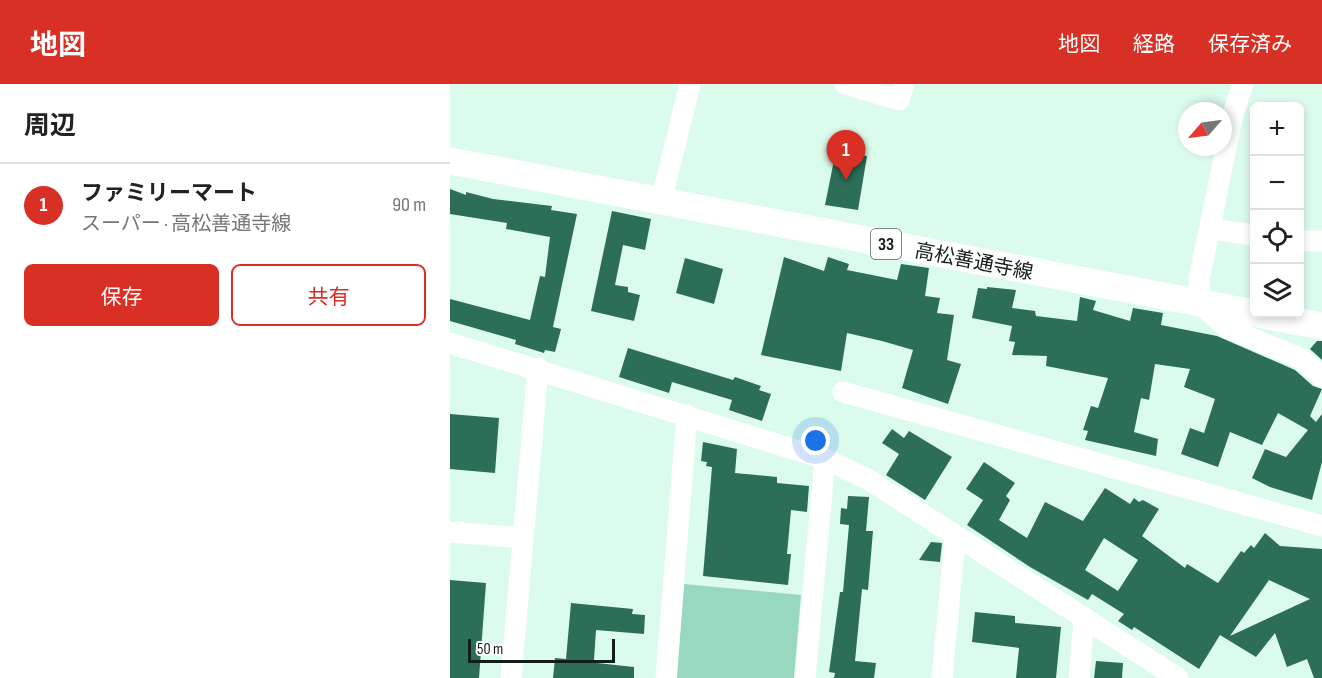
<!DOCTYPE html>
<html lang="ja">
<meta charset="utf-8">
<style>
:root{--surface:#fff;--page:#f2f2f2;--text:#222;--muted:#767676;--line:#e0e0e0;--accent:#d93025}
body{margin:0;font-family:"Sofia Sans Condensed","Noto Sans JP",sans-serif;background:var(--page);color:var(--text)}
.controls{position:absolute;right:18px;top:18px;display:grid;overflow:hidden;border-radius:9px;box-shadow:0 3px 9px #0003}
.controls button{width:54px;height:54px;display:grid;place-items:center;padding:0;border:0;border-bottom:2px solid var(--line);background:var(--surface);color:var(--text);font:30px sans-serif}
.compass{position:absolute;left:728px;top:18px;width:54px;height:54px;border-radius:50%;background:var(--surface);box-shadow:0 3px 9px #0003;rotate:242deg}
.scale{position:absolute;left:18px;bottom:15px;width:147px;box-sizing:border-box;padding-left:6px;border:3px solid #121e19;border-top:0;font-size:16px;line-height:21px;white-space:nowrap;color:#121e19;-webkit-text-stroke:4px #fff;paint-order:stroke}
.you{position:absolute;left:366px;top:357px;width:21px;height:21px;margin:-15px;border:4px solid #fff;border-radius:50%;background:#1a73e8;box-shadow:0 0 0 9px #1a73e833}
.badge{display:grid;place-items:center;width:39px;height:39px;border-radius:50%;background:var(--accent);color:#fff;font-size:20px;font-weight:700}
.pin{position:absolute;translate:-50% -50px;filter:drop-shadow(0 2px 3px #0008)}
.pin::after{content:'';position:absolute;top:32px;width:21px;height:18px;background:inherit;clip-path:polygon(0 0,100% 0,50% 100%)}
.list{margin:0;padding:0;list-style:none}
h2{display:flex;justify-content:space-between;align-items:center;height:78px;margin:0;padding:0 24px;font-size:26px}
h2 small{font-size:20px;font-weight:400;color:var(--muted)}
.list li{display:grid;grid-template-columns:39px 1fr auto;gap:18px;align-items:center;box-sizing:border-box;height:84px;padding:0 24px;border-top:2px solid var(--line)}
.list b{display:block;font-size:22px;white-space:nowrap}
.list p{margin:0;font-size:20px;white-space:nowrap;color:var(--muted)}
.list em{font-size:20px;font-style:normal;color:var(--muted)}
.actions{display:flex;gap:12px;padding:18px 24px}
.actions a{flex:1;padding:14px 0;border:2px solid var(--accent);border-radius:9px;text-align:center;font-size:21px;color:var(--accent)}
.actions .main{background:var(--accent);color:#fff}
.icon{flex:none;width:33px;height:33px;fill:none;stroke:currentColor;stroke-width:2;stroke-linecap:round;stroke-linejoin:round}
.map{position:relative;flex:none;width:872px;height:594px;overflow:hidden}
header{display:flex;align-items:center;gap:36px;box-sizing:border-box;height:84px;padding:0 30px;background:var(--accent);color:#fff}
header strong{font-size:28px}
nav{display:flex;gap:33px;margin-inline-start:auto;font-size:21px}
main{display:flex}
aside{flex:1;background:var(--surface)}
.map>svg:first-child{display:block}
.green{fill:#97d8be}
.building{fill:#2c6e57;fill-rule:evenodd}
.lines{fill:none;stroke-linecap:round;stroke-linejoin:round}
.minor{stroke:#fff;stroke-width:21}
.major{stroke:#fff;stroke-width:27}
.labels{text-anchor:middle;stroke-width:6;stroke-linejoin:round;paint-order:stroke}
.shield{fill:#fff;stroke:#59625e;stroke-width:1.5}
.shield-label{font-size:18px;font-weight:bold;fill:#121e19}
.street-label{font-size:20px;fill:#121e19;stroke:#fff}
</style>
<header>
<strong>地図</strong>
<nav><a>地図</a><a>経路</a><a>保存済み</a></nav>
</header>
<main>
<aside>
<h2>周辺<small></small></h2>
<ul class="list">
<li><span class="badge">1</span><div><b>ファミリーマート</b><p>スーパー · 高松善通寺線</p></div><em>90 m</em></li>
</ul>
<div class="actions"><a class="main">保存</a><a>共有</a></div>
</aside>
<div class="map">
<svg width="872" height="594" viewBox="0 0 872 594">
<rect width="100%" height="100%" fill="#dbfbed"/>
<path class="green" d="M234,500L351,511L344,594H227Z"/>
<g class="building">
<path d="M386,66L417,72L408,126L375,121Z"/>
<path d="M0,105L16,111V108L43,115L102,122L101,126L127,130L103,243L111,245L105,268L95,266L94,269L65,260L66,256L0,237V215L80,236L90,192L95,193L100,153L56,145L57,139L0,130Z"/>
<path d="M162,127L201,135L195,166L173,161L165,201L178,203V208L190,211L184,237L141,227Z"/>
<path d="M334,173L374,187L378,173L399,180L397,186L447,196L451,180L479,184L475,212L490,214L487,229L504,231L497,276L511,280L498,320L452,304L463,266L432,257L397,249L391,287L311,271Z"/>
<path d="M235,174L273,185L264,220L226,209Z"/>
<path d="M537,203L566,206L562,224L585,227L586,232L627,237L630,213L646,217L643,226L680,237L683,224L713,229L711,241L767,252L845,286L863,302L872,305L860,332L866,338L872,330V378L862,416L820,403L802,394L815,365L836,373L858,346L828,329L812,361L780,348L768,383L731,370L740,344L754,349L765,315L734,303L740,285L705,280L699,316L691,314L684,348L708,355L706,372L635,356L638,347L633,346L641,322L648,324L658,294L596,282L597,272L562,271L565,258L559,257L562,242L522,234L528,204L537,205Z"/>
<path d="M867,257H872V276L860,265Z"/>
<path d="M178,264L283,296L285,293L311,302L309,306L321,310L312,337L279,326L282,316L222,298L219,309L169,293Z"/>
<path d="M0,330L49,334L45,389L0,385Z"/>
<path d="M442,345L454,354L459,347L502,373L475,416L436,391L449,370L432,359Z"/>
<path d="M253,358L287,365L285,389L327,393V399L359,402L357,428L341,426L337,470H341L338,501L253,492L262,383L256,382L257,378L251,377Z"/>
<path d="M534,378L565,399L556,412L560,416L549,436L577,454L595,418L633,437L655,404L680,420L684,414L689,418L693,416L709,425L692,452L735,484L737,480L768,499L791,467L794,469L801,461L804,464L815,449L830,462L872,465V594H864L857,575L837,583L825,549L806,573L770,551L749,585L684,543L682,546L668,537L674,530L642,510L638,516L580,483L517,441L533,416L516,405ZM654,454L688,476L668,507L635,486ZM819,496L860,515L780,552Z"/>
<path d="M398,412L419,413L416,447H423L418,506L412,505L405,577L426,579L424,594H384L385,589L379,588L390,508H393L399,441L390,440L391,424L397,425Z"/>
<path d="M481,458L492,459L490,478L469,476Z"/>
<path d="M0,496L36,499L29,594H0Z"/>
<path d="M121,519L183,525L182,530L195,531L194,550L146,546L144,576L147,579L184,583V594H103L105,574L116,575Z"/>
<path d="M525,528L565,532V539L611,543L606,594H566L569,564L522,558Z"/>
<path d="M646,577L673,579L672,594H644Z"/>
</g>
<g class="lines">
<g class="minor">
<path d="M395,0L449,16L454,0"/>
<path d="M793,0L783,30L749,196L750,220L779,245L852,275L872,293"/>
<path d="M211,118L240,0"/>
<path d="M761,145L804,151"/>
<path d="M850,157H872"/>
<path d="M0,259L375,375L419,396L728,594"/>
<path d="M393,308L872,442"/>
<path d="M0,448L73,454"/>
<path d="M61,594L88,284"/>
<path d="M216,594L237,331"/>
<path d="M355,594L375,375"/>
<path d="M492,594L505,454"/>
<path d="M629,594L634,534"/>
</g>
<path class="major" d="M0,77L872,242"/>
</g>
<g class="labels">
<rect class="shield" x="421" y="145" width="30" height="30" rx="4.5"/>
<g class="shield-label">
<text x="436" y="166">33</text>
</g>
<g class="street-label">
<text transform="translate(524 177) rotate(11)" y="7">高松善通寺線</text>
</g>
</g>
</svg>
<div class="controls">
<button>+</button>
<button>−</button>
<button><svg class="icon" aria-label="locate" viewBox="0 0 24 24"><circle cx="12" cy="12" r="6"/><path d="M12 2v4M12 18v4M2 12h4M18 12h4"/></svg></button>
<button><svg class="icon" aria-label="layers" viewBox="0 0 24 24"><path d="M12 4l9 5-9 5-9-5zM3 14l9 5 9-5"/></svg></button>
</div>
<svg class="compass" viewBox="-18 -18 36 36"><path d="M0-13l5 13h-10z" fill="#e53935"/><path d="M0 13l5-13h-10z" fill="#767676"/></svg>
<div class="scale">50 m</div>
<div class="you"></div>
<div class="pin badge" style="left:396px;top:96px">1</div>
</div>
</main>
